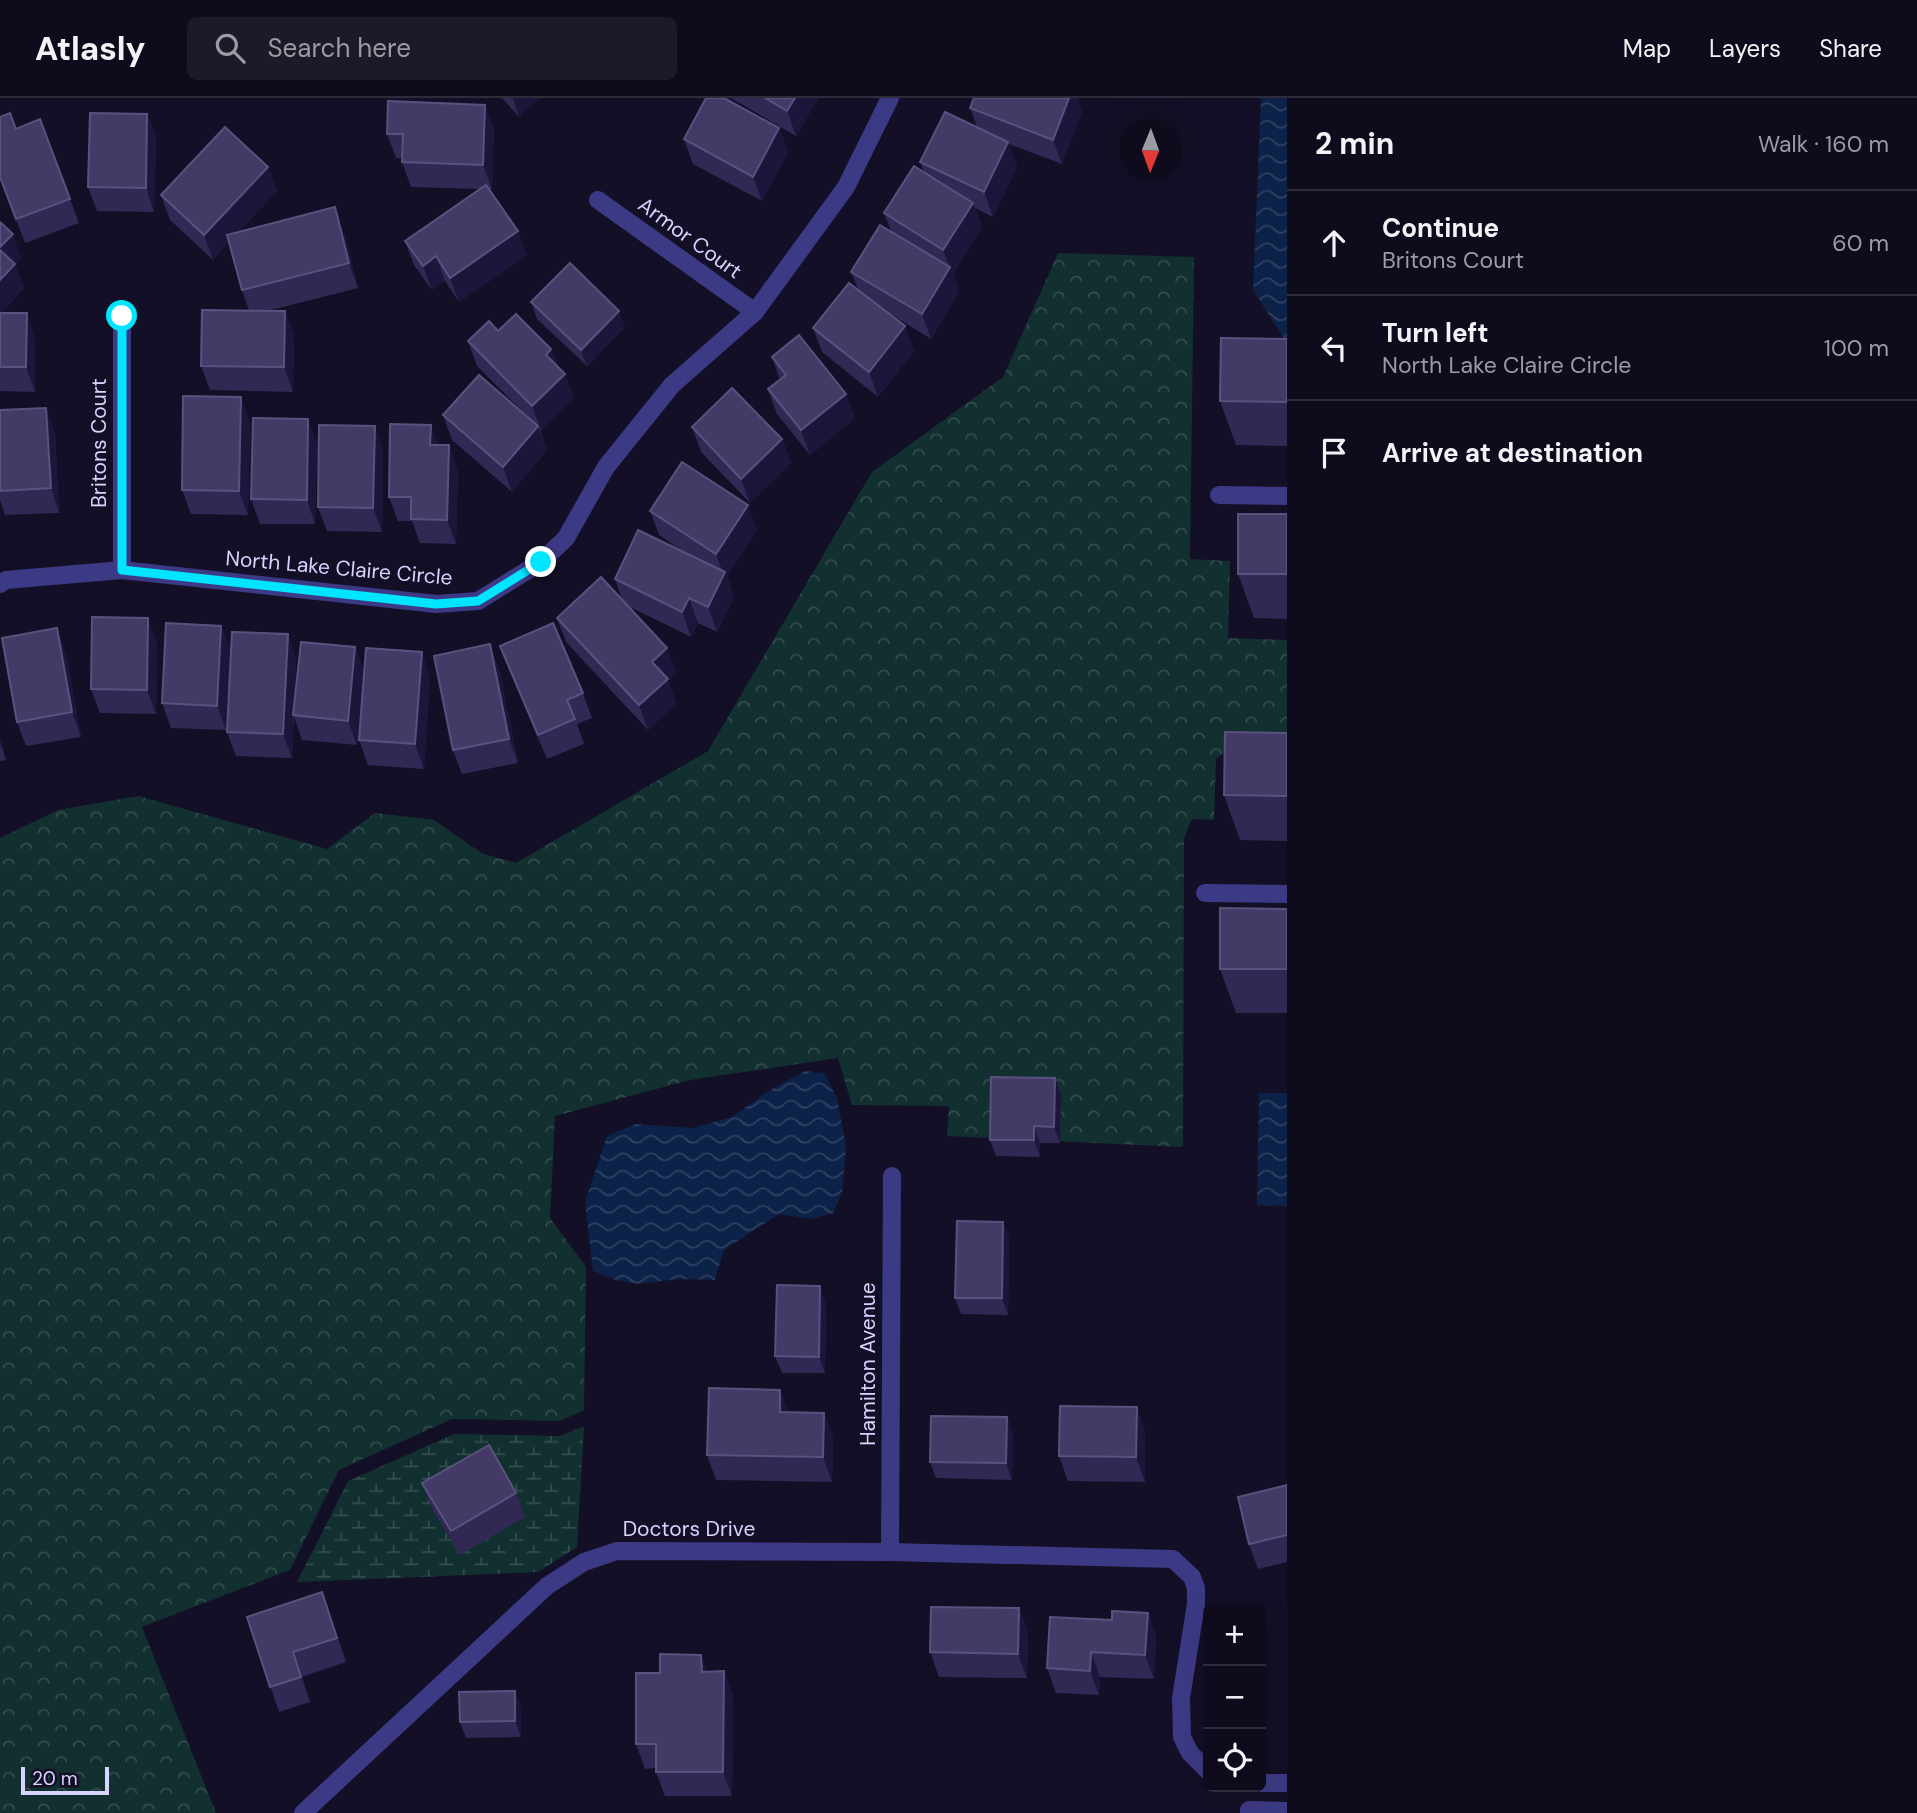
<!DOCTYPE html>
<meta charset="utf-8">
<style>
:root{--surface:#0e0b1c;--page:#1c1929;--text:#f1f3f6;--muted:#9b9ba3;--line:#2e2b3b}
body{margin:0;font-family:"DM Sans",sans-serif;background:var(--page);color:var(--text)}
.controls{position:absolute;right:21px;bottom:21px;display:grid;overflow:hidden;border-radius:10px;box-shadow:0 7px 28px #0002}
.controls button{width:63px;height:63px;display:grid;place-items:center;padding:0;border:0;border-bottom:2px solid var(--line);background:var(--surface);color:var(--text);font:35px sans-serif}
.compass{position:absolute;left:1119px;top:21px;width:63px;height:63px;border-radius:50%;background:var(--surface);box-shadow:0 7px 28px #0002;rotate:181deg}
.scale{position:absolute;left:21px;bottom:18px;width:88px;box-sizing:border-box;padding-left:7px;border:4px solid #d9d4ff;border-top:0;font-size:19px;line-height:24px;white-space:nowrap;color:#d9d4ff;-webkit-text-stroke:5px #130f26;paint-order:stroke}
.stop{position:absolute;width:21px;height:21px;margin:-16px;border:5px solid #00e5ff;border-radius:50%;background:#fff}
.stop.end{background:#00e5ff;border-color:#fff;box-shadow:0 2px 7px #0008}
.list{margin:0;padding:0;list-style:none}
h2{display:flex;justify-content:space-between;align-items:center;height:91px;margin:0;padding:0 28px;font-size:30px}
h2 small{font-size:23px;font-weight:400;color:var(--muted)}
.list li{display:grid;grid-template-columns:46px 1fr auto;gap:21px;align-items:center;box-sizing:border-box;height:105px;padding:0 28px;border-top:2px solid var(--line)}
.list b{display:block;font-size:26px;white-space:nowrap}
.list p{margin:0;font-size:23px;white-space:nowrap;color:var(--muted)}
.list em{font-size:23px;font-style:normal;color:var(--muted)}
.icon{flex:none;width:38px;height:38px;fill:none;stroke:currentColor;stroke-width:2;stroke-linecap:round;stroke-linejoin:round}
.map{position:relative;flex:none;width:1287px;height:1715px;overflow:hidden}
header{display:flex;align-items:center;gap:42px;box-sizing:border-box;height:98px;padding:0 35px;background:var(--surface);border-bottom:2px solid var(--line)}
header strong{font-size:33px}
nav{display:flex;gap:38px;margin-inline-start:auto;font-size:24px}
.search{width:490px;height:63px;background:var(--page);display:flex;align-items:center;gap:18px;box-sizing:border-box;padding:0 24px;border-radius:10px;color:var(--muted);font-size:26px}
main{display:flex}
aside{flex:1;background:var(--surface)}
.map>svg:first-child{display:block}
.forest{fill:url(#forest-crowns)}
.wetland{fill:url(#wetland-marsh)}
.water{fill:url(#water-waves)}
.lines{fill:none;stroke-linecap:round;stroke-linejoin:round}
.minor{stroke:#3d3a85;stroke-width:18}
.wall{fill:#312854}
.shaded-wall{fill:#1d163a}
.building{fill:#433a66;stroke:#5a527e;stroke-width:2}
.route{stroke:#00e5ff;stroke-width:9}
.labels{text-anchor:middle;stroke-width:6;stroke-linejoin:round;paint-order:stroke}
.street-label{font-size:21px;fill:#d9d4ff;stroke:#130f26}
</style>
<header>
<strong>Atlasly</strong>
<div class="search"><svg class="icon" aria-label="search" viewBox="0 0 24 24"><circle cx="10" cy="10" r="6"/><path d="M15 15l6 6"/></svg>Search here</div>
<nav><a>Map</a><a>Layers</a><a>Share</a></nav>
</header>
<main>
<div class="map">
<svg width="1287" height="1715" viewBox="0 0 1287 1715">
<defs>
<pattern id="forest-crowns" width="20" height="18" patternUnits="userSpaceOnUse" patternTransform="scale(1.75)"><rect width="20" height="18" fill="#12302f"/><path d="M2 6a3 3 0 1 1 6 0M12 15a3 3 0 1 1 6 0" fill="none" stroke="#344d4e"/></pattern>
<pattern id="wetland-marsh" width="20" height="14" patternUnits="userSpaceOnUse" patternTransform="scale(1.75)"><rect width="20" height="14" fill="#12302f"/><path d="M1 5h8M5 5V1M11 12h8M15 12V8" fill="none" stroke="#344d4e"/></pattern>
<pattern id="water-waves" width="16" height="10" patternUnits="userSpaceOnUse" patternTransform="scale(1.75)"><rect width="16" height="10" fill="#0c2248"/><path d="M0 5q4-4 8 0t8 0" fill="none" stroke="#2f4163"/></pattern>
</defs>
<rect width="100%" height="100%" fill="#130f26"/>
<path class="forest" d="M1058,155L1194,159L1190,461L1230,463L1228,540L1287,542V654L1227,652L1216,661L1214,722L1192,721L1184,740L1183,1049L947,1038L949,1008L852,1007L838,960L690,982L555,1018L550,1120L586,1169L584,1312L560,1323L452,1321L339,1372L290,1472L142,1529L216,1715H0V740L58,712L138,698L327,751L375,715L434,722L483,756L516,765L708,653L872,374L1003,279Z"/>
<path class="wetland" d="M584,1328L577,1449L538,1474L297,1484L348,1383L454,1336L560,1338Z"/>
<g class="water">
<path d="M1261,0H1287V245L1253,192Z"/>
<path d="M805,973L824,975L837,1000L846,1049L842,1095L833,1115L811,1121L779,1116L724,1152L715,1182L679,1181L638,1186L615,1182L593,1173L585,1104L607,1038L635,1026L692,1030L732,1019L770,992Z"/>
<path d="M1259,995H1287V1108L1257,1107Z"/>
</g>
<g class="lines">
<g class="minor">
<path d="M598,102L755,214"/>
<path d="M122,218V472"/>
<path d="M1219,397L1287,398"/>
<path d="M0,486L6,482L122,472L436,506L478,503L541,464L566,440L606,369L672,287L755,214L846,89L890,0"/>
<path d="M1205,795L1287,796"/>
<path d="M890,1454L892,1078"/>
<path d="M1261,1685H1287"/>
<path d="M303,1715L547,1488L584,1464L617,1453L890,1454L1173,1461L1192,1479L1196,1490V1506L1181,1600L1182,1639L1190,1655L1208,1673"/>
<path d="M1249,1715V1712L1287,1713"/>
</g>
</g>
<g class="wall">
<path d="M502,0H539L519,19Z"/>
<path d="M731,0H818L796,38Z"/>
<path d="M485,7L494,31L492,91H490L527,157L459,204L445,183L432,192L414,167L405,143L480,91L411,89L402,64V60H396L387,36Z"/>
<path d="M970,10L1082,13L1062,66L1009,46L1017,69L993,119L975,110L982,129L953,176L959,194L931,241L889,215L905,228L914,253L878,299L822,254L813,230L858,191L851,174L891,133L884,115L924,74L920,64L977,29Z"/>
<path d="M147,16L156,40L154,114L97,113L88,89Z"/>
<path d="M40,21L79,125L25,145L0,80L16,31Z"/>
<path d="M779,30L788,54L762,103L693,66L684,41Z"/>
<path d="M268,69L277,93L239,134H344L358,190L267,213H285L294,237L293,294L210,292L201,268L249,212L242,192L229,144L213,162L170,122L161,97Z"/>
<path d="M0,124L21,160L15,167L24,190L1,215L35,240V294L0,293Z"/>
<path d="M531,204L625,229L587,268L537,221Z"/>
<path d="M498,233L551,251L558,269L574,300L541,332L540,331L547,352L512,394L452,342L443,317H526L477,268L468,243Z"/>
<path d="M1287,241V348L1236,347L1220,303Z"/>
<path d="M772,259L855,320L810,357L777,316L768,291L780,282Z"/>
<path d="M0,312L55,335L59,415L5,417L0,402Z"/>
<path d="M250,323L248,417L191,416L182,392Z"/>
<path d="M375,328L383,352L382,434L327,433L318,409Z"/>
<path d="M692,329L782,341L791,365L750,405L701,354Z"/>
<path d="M317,345L315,426H260L251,401Z"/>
<path d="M438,347H449L458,372L456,446L420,445L412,423H398L389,399Z"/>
<path d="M650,413L757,432L727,478L734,499L717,534L698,525L691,539L626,507L676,574L668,582L676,605L648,632L566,544L557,520L622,502L615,481L687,456L659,437Z"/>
<path d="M1287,416V521L1254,520L1238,476Z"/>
<path d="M221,528L230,552L226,632L171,630L162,605Z"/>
<path d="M157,544L156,616L100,615L91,591Z"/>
<path d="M500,548L583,595L592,620L577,626L584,646L547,661L509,572Z"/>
<path d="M355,549L364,573L430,578L424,671L368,667L359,642L363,586L357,647L302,642L294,619L292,660L236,658L227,634L296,560L294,607Z"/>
<path d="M66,555L81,639L26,648L17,624Z"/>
<path d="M499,571L518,665L462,676L453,652Z"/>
<path d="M1287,635V743L1240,742L1224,697Z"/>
<path d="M0,639L6,662L0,663Z"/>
<path d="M1287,811V915H1236L1220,871Z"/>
<path d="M1055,980L1061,996L1060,1045H1040V1059L996,1058L990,1042Z"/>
<path d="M1003,1124L1009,1140L1008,1217L961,1216L955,1200Z"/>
<path d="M826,1205L825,1275H782L775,1258Z"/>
<path d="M780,1292L788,1315H824L833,1340L832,1384L716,1382L707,1357Z"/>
<path d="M1007,1319L1013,1336L1012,1382L936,1380L930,1364Z"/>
<path d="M1145,1333V1384L1068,1383L1059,1358Z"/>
<path d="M422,1385L516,1395L525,1419L460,1457L431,1409Z"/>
<path d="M1287,1387V1464L1258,1471L1249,1446Z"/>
<path d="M1019,1510L1028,1535L1027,1580L939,1579L930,1554Z"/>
<path d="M1148,1515L1156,1539L1154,1581L1100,1579L1099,1597L1056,1595L1047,1570L1112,1522Z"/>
<path d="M247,1519H331L346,1564L302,1579L310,1604L279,1614Z"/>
<path d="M724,1573L733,1598L732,1698H665L656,1674V1670L645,1671L636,1646L708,1574Z"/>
<path d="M521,1610V1639L466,1640L460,1624Z"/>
</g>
<g class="shaded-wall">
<path d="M513,0H539L519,19Z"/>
<path d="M795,0H818L796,38L787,13Z"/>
<path d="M1069,0H1078L1082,13L1062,66L1053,42Z"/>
<path d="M485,7L494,31L492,91L483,67Z"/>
<path d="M147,16L156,40L154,114L146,90Z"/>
<path d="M779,30L788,54L762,103L753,79Z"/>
<path d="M1008,44L1017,69L993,119L984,94Z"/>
<path d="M268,69L277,93L213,162L204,137Z"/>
<path d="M973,105L982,129L953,176L959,194L931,241L922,216L950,170L943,152Z"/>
<path d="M335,109L344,134L358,190L349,165Z"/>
<path d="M518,133L527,157L459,204L450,180Z"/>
<path d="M13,136L21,160L15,167L24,190L0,216V149Z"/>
<path d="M436,158L445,183L432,192L423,168Z"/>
<path d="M285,213L294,237L293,294L284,269Z"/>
<path d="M619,213L625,229L587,268L581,252Z"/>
<path d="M27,215L35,240V294L26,269Z"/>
<path d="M905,228L914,253L878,299L869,274Z"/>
<path d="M551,251L560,276L546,257Z"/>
<path d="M565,276L574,300L541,332L532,308Z"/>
<path d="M846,296L855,320L810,357L801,332Z"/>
<path d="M241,299L250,323L248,417L239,393Z"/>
<path d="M46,310L55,335L59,415L51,390Z"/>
<path d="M308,321L317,345L315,426L307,402Z"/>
<path d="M431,327L440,351L430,347Z"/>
<path d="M375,328L383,352L382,434L373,410Z"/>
<path d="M538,328L547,352L512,394L503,369Z"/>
<path d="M782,341L791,365L750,405L741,381Z"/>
<path d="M449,347L458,372L456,446L447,422Z"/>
<path d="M748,407L757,432L727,478L734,499L717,534L708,509L724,478L716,456Z"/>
<path d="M689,500L698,525L691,539L682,514Z"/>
<path d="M148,520L157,544L156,616L147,592Z"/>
<path d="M221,528L230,552L226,632L217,608Z"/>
<path d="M57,530L66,555L81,639L72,614Z"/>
<path d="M288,536L296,560L292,660L283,636Z"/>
<path d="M490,546L499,571L518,665L509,641Z"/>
<path d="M355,549L364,573L357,647L348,623Z"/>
<path d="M667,550L676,574L668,582L676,605L648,632L639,607L652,564Z"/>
<path d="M422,554L430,578L424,671L415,646Z"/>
<path d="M0,639L6,662L0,645Z"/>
<path d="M1055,980L1061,996L1060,1045L1054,1029Z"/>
<path d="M1034,1028L1040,1045V1059L1034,1042Z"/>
<path d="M1003,1124L1009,1140L1008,1217L1002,1200Z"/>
<path d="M820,1188L826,1205L825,1275L819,1259Z"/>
<path d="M780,1292L789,1316L780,1314Z"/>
<path d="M1137,1309L1145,1333V1384L1136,1359Z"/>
<path d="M824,1315L833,1340L832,1384L823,1359Z"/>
<path d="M1007,1319L1013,1336L1012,1382L1006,1365Z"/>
<path d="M1019,1510L1028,1535L1027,1580L1018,1556Z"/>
<path d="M1148,1515L1156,1539L1154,1581L1145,1557Z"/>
<path d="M1091,1554L1100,1579L1099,1597L1090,1573Z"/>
<path d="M701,1557L710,1581L702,1574Z"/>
<path d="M724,1573L733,1598L732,1698L723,1674Z"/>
<path d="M515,1593L521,1610V1639L515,1623Z"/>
</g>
<g class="building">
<path d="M706,0H724L779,30L753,79L684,41Z"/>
<path d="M765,0H795L787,13Z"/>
<path d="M974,0H1069L1053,42L970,10Z"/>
<path d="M388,3L485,7L483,67L402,64L403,36H387Z"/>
<path d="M945,14L1008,44L984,94L920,64Z"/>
<path d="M10,15L16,31L40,21L70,101L16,121L0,79V19Z"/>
<path d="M90,15L147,16L146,90L88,89Z"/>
<path d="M225,29L268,69L204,137L161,97Z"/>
<path d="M914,68L973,105L943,152L884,115Z"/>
<path d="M486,87L518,133L450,180L436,158L423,168L405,143Z"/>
<path d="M335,109L349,165L242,192L227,137Z"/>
<path d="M0,124L13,136L0,149Z"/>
<path d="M880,127L950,169L922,216L851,174Z"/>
<path d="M0,152L15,166L0,182Z"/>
<path d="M570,165L619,213L581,252L531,204Z"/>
<path d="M849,185L905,228L869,274L813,230Z"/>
<path d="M202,212L285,213L284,269L201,268Z"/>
<path d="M0,215H27L26,269H0Z"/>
<path d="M516,216L551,251L546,257L565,276L532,308L468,243L489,223L498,233Z"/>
<path d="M799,237L846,296L801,332L768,291L786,277L772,259Z"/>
<path d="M1221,240L1287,241V304L1220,303Z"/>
<path d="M479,277L538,328L503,369L443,317Z"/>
<path d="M732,290L782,341L741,381L692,329Z"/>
<path d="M183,298L241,299L239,393L182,392Z"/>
<path d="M46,310L51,390L0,393V312Z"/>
<path d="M253,320L308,321L307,402L251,401Z"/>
<path d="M390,326L431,327L430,347H449L447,422L411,421V399H389Z"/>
<path d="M319,327L375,328L373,410L318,409Z"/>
<path d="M682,364L748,407L716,456L650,413Z"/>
<rect x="1238" y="416" width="49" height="60"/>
<path d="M638,432L725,474L708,509L689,500L682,514L615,481Z"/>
<path d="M601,479L667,550L652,564L668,581L639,607L557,520Z"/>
<path d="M92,519L148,520L147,592L91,591Z"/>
<path d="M166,525L221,528L217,608L162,605Z"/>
<path d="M553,525L583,595L567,602L575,621L538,637L500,548Z"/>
<path d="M57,530L72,614L17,624L2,540Z"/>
<path d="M232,534L288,536L283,636L227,634Z"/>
<path d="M301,544L355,549L348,623L293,617Z"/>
<path d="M490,546L509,641L453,652L434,558Z"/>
<path d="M366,550L422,554L415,646L359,642Z"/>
<path d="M1225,634L1287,635V698L1224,697Z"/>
<path d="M1220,810L1287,811V871H1220Z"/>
<path d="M991,979L1055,980L1054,1029L1034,1028V1042H990Z"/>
<path d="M957,1123L1003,1124L1002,1200H955Z"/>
<path d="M777,1187L820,1188L819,1259L775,1258Z"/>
<path d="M709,1290L780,1292V1314L824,1315L823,1359L707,1357Z"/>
<path d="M1060,1308L1137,1309L1136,1359L1059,1358Z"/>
<path d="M931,1318L1007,1319L1006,1365L930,1364Z"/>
<path d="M489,1347L516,1395L451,1433L422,1385Z"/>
<path d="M1287,1387V1437L1249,1446L1238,1399Z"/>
<path d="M322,1494L337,1540L293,1554L301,1579L270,1589L247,1519Z"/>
<path d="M931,1509L1019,1510L1018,1556L930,1554Z"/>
<path d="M1112,1513L1148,1515L1145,1557L1091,1554L1090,1573L1047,1570L1050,1519L1112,1522Z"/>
<path d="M660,1556L701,1557L702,1574L724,1573L723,1674H656V1646H636V1575H660Z"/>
<path d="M515,1593V1623L460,1624L459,1594Z"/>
</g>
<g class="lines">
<path class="route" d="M122,218V472L436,506L478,503L541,464"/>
</g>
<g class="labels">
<g class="street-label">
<text transform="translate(690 140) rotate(36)" y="7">Armor Court</text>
<text transform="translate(99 345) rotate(-90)" y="7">Britons Court</text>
<text transform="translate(339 470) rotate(5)" y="7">North Lake Claire Circle</text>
<text transform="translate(868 1266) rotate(-90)" y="7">Hamilton Avenue</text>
<text x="689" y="1438">Doctors Drive</text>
</g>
</g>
</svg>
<div class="controls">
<button>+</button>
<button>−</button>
<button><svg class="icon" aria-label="locate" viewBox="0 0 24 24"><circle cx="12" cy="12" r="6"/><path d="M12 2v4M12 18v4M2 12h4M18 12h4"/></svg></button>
</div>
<svg class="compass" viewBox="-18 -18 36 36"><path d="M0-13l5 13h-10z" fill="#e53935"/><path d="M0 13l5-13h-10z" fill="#9b9ba3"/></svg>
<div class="scale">20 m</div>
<div class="stop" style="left:122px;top:218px"></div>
<div class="stop end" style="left:541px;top:464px"></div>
</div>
<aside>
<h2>2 min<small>Walk · 160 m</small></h2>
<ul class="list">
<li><svg class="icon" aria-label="ahead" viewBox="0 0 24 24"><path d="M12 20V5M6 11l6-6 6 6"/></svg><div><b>Continue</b><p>Britons Court</p></div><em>60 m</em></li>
<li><svg class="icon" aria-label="left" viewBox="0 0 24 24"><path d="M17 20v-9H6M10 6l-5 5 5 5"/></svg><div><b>Turn left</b><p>North Lake Claire Circle</p></div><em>100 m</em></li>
<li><svg class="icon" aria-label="arrive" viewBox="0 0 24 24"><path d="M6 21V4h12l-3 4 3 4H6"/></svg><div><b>Arrive at destination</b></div></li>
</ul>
</aside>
</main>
